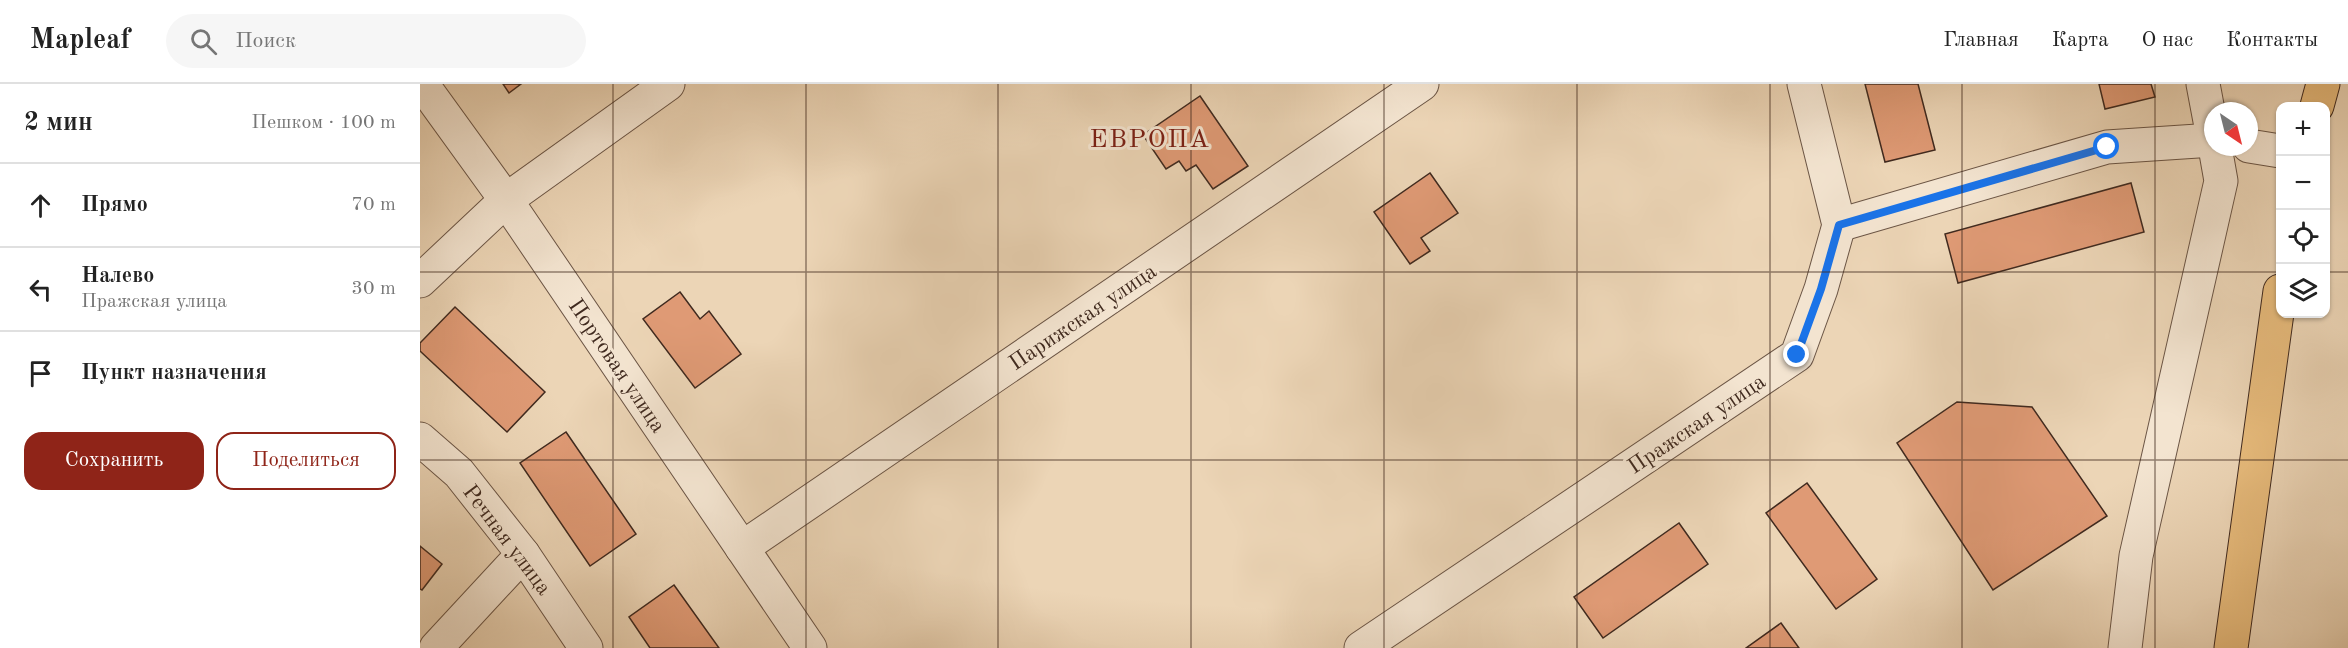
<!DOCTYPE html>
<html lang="ru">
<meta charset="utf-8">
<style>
:root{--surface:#fff;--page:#f6f6f6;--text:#222;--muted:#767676;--line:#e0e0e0;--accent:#8f2418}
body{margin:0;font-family:"Old Standard TT",serif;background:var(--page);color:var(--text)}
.controls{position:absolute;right:18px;top:18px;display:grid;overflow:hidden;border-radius:12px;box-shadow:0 2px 4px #0004}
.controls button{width:54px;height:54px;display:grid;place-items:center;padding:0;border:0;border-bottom:2px solid var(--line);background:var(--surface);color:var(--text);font:30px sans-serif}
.compass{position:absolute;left:1784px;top:18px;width:54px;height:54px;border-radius:50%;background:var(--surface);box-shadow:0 2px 4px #0004;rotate:145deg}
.stop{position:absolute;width:18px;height:18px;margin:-14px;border:4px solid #1a73e8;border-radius:50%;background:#fff}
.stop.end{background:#1a73e8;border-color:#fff;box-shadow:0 2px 6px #0008}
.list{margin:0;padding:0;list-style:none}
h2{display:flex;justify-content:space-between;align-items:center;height:78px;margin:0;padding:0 24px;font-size:26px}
h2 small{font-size:20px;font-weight:400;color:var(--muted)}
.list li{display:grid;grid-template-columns:39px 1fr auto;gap:18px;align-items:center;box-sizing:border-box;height:84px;padding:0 24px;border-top:2px solid var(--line)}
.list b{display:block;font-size:22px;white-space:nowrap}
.list p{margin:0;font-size:20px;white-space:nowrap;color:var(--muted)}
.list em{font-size:20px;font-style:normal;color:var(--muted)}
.actions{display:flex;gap:12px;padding:18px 24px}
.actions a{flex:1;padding:14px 0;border:2px solid var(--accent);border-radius:18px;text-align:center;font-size:21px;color:var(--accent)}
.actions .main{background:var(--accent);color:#fff}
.icon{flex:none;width:33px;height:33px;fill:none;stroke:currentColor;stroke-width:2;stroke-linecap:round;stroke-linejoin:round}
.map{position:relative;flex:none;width:1928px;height:564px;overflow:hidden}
header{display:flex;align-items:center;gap:36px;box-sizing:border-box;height:84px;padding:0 30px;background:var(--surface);border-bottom:2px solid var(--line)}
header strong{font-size:28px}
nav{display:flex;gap:33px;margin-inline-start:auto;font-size:21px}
.search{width:420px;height:54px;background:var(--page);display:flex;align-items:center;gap:15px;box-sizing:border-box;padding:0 21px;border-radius:33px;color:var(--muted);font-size:22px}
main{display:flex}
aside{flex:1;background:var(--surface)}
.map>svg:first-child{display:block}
.building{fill:#df9a75;stroke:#402a1f;stroke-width:1.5}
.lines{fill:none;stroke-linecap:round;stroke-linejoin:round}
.minor-casing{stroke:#6b5545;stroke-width:35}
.major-casing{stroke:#402a1f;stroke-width:35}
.minor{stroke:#f3e4d0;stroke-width:33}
.major{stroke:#e6ba7b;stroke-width:33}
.route{stroke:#1a73e8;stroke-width:8}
.grid{fill:none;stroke:#402a1f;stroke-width:1.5;stroke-opacity:0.55}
.labels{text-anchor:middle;stroke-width:6;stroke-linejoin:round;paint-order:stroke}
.street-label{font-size:22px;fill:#402a1f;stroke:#f3e4d0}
.quarter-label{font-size:26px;letter-spacing:1.5px;fill:#7a1f14;stroke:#f3e4d0}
</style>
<header>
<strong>Mapleaf</strong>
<div class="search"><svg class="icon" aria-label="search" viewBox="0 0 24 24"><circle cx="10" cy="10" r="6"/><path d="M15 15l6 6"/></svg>Поиск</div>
<nav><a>Главная</a><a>Карта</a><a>О нас</a><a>Контакты</a></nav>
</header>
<main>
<aside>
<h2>2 мин<small>Пешком · 100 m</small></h2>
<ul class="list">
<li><svg class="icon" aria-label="ahead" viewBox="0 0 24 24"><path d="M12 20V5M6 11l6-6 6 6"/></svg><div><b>Прямо</b></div><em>70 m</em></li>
<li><svg class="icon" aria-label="left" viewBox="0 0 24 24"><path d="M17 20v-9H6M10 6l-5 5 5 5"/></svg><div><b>Налево</b><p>Пражская улица</p></div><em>30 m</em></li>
<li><svg class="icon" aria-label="arrive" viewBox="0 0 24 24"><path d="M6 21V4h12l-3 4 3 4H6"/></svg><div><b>Пункт назначения</b></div></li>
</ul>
<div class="actions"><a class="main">Сохранить</a><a>Поделиться</a></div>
</aside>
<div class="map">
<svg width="1928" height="564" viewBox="0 0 1928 564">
<rect width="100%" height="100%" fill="#ecd5b6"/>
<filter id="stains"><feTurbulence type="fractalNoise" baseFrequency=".00333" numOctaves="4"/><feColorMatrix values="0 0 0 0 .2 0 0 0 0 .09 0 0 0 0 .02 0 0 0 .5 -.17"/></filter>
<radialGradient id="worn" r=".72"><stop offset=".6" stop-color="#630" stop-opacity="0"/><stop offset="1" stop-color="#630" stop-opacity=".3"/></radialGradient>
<g class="building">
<path d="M83,0H101L89,9Z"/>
<path d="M1445,0H1498L1515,66L1465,78Z"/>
<path d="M1679,0H1731L1735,13L1685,25Z"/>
<path d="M780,12L828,82L793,105L776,81L766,87L759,77L746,85L723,51Z"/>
<path d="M1010,89L1038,129L1001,154L1010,167L990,180L954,128Z"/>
<path d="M1711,99L1724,148L1538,199L1525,150Z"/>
<path d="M260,208L280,235L289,227L321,270L275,304L223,235Z"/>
<path d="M35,223L125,308L87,348L0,267V259Z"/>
<path d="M1537,318L1612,323L1687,432L1573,506L1477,359Z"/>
<path d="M146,348L216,450L170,482L100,379Z"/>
<path d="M1387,399L1457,495L1416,525L1346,429Z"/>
<path d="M1259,439L1288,480L1183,554L1154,513Z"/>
<path d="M0,462L22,480L2,506L0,505Z"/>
<path d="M254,501L299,564H230L209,533Z"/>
<path d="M1361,539L1379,564H1326Z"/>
</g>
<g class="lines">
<defs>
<g id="minor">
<path d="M2,0L86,116L390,564"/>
<path d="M1783,0L1793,53"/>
<path d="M1829,62L1860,67"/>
<path d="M1419,141L1687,63L1793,56"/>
<path d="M0,197L86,116L248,0"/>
<path d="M0,355L39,389L103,470L166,564"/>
<path d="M322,464L1002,0"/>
<path d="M16,564L103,470"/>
<path d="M941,564L1377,271L1401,205L1419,141L1384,0"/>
<path d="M1705,564L1716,472L1801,97L1795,63"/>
</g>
<g id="major">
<path d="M1897,22L1903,0"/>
<path d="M1811,564L1860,207"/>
</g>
</defs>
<use href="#minor" class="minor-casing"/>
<use href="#major" class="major-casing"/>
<use href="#minor" class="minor"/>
<use href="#major" class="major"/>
</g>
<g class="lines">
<path class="route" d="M1377,271L1401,205L1419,141L1687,63"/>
</g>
<path class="grid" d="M193,0V564M386,0V564M578,0V564M771,0V564M964,0V564M1157,0V564M1350,0V564M1542,0V564M1735,0V564M0,188H1860M1906,188H1928M0,376H1928"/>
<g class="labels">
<g class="street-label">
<text transform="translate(662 232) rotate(-34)" y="8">Парижская улица</text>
<text transform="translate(198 281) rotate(56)" y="8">Портовая улица</text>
<text transform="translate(1276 339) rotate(-34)" y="8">Пражская улица</text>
<text transform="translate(88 455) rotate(53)" y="8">Речная улица</text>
</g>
<g class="quarter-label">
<text x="730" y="63">ЕВРОПА</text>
</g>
</g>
<rect width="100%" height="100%" filter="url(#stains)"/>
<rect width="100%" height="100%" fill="url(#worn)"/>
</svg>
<div class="controls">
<button>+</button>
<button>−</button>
<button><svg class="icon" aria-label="locate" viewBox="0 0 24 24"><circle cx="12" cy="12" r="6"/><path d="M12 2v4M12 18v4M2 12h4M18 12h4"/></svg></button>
<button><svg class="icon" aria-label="layers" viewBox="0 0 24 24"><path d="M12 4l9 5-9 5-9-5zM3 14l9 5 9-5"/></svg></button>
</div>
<svg class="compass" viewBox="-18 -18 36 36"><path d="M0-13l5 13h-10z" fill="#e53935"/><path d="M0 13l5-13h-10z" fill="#767676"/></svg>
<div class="stop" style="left:1687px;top:63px"></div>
<div class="stop end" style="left:1377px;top:271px"></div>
</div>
</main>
